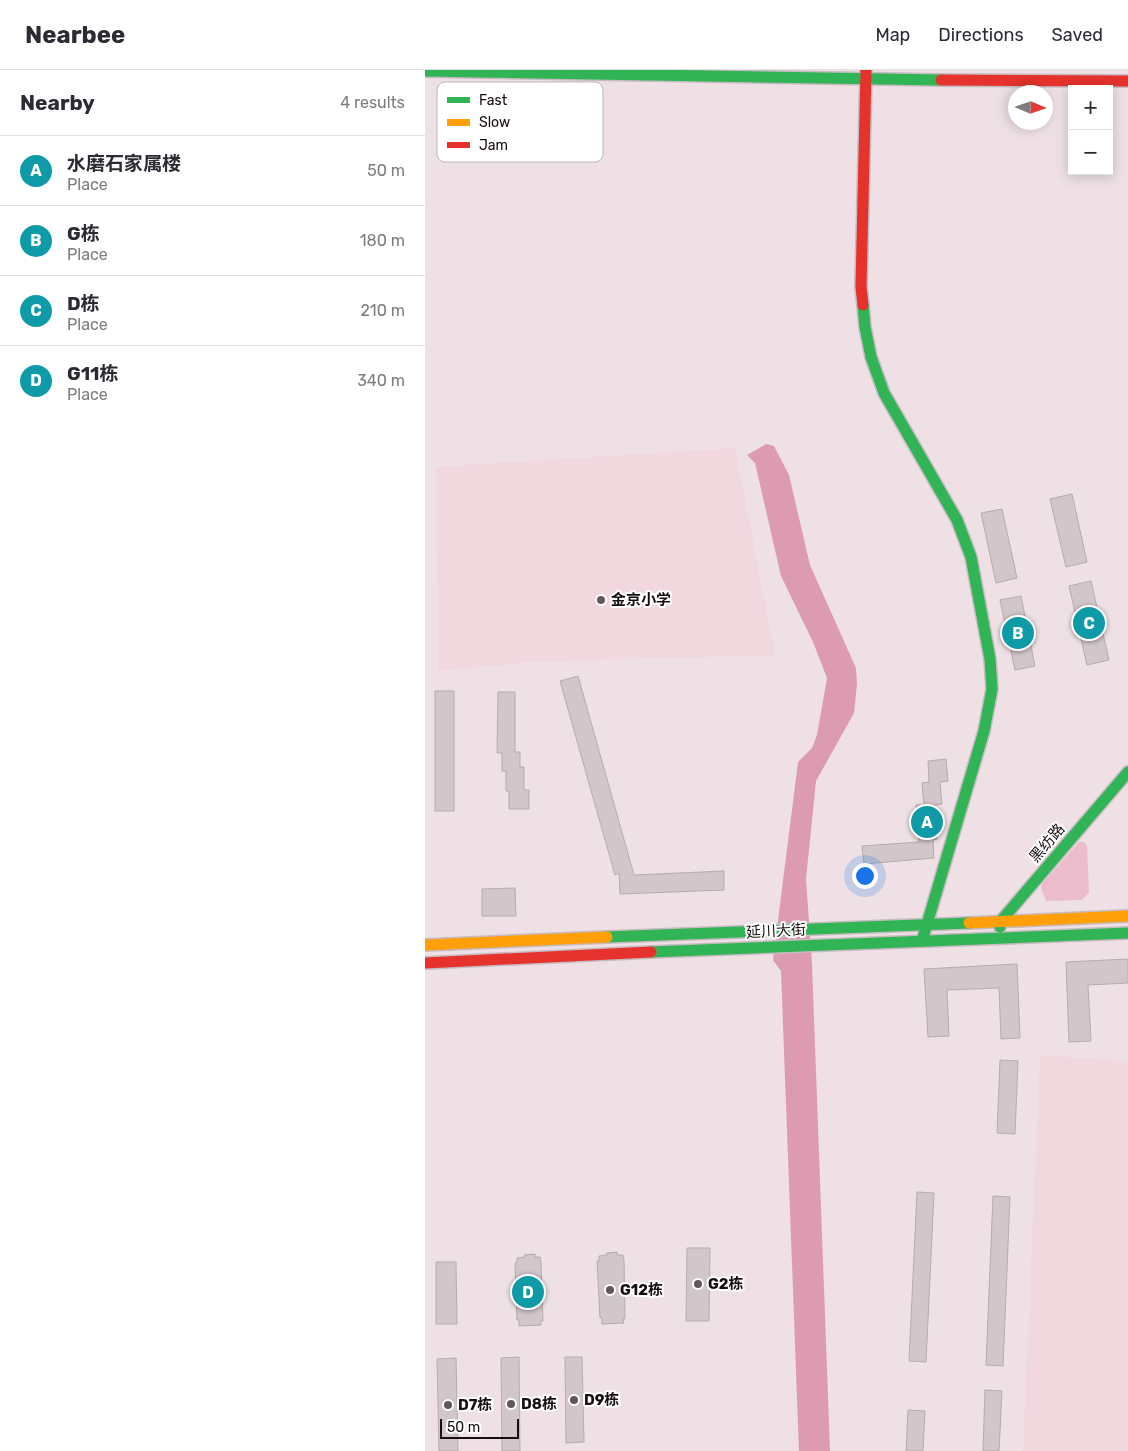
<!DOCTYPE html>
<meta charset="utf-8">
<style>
:root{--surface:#fff;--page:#f7f7f7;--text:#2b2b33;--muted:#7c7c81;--line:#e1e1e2;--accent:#1a73e8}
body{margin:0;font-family:Rubik,"Noto Sans SC",sans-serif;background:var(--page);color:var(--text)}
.controls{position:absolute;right:15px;top:15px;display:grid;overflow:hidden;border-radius:0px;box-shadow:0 2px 12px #0003}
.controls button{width:45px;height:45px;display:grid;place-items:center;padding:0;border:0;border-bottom:1px solid var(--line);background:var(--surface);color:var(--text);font:25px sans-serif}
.compass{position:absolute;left:583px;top:15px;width:45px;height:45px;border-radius:50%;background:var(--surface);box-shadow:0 2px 12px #0003;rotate:92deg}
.scale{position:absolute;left:15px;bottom:12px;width:79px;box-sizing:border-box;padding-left:5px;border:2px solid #160d10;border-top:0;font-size:14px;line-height:18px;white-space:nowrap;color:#160d10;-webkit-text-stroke:4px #fff;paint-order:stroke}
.you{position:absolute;left:439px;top:805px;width:18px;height:18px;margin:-12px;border:4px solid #fff;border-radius:50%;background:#1a73e8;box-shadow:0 0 0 8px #1a73e833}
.badge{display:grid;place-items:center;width:32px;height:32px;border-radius:50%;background:var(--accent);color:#fff;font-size:16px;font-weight:700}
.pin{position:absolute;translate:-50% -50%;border:2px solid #fff;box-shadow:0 1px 5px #0006}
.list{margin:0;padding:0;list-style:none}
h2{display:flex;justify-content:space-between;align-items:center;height:65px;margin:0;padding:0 20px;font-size:21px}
h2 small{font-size:16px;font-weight:400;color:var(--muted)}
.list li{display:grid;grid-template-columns:32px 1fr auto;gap:15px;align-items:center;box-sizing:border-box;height:70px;padding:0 20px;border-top:1px solid var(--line)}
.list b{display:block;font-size:19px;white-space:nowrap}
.list p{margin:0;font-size:16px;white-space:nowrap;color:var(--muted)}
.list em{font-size:16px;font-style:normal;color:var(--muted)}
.map{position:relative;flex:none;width:703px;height:1381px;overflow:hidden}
header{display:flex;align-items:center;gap:30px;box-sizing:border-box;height:70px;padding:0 25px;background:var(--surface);border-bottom:1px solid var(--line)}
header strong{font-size:24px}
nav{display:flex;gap:28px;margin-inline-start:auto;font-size:18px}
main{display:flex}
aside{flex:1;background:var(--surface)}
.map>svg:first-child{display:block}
.built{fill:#f1d7de}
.green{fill:#ebbdcc}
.water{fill:#dd9bb2}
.building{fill:#d1c6c9;stroke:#b6abae}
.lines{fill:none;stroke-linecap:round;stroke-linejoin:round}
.fast-casing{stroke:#c6bbbf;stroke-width:14}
.slow-casing{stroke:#c6bbbf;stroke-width:14}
.jam-casing{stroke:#c6bbbf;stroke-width:14}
.fast{stroke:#30b455;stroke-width:11}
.slow{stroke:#ff9f0a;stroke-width:11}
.jam{stroke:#e5322d;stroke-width:11}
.poi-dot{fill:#62575a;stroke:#fff;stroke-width:2}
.labels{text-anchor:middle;stroke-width:4;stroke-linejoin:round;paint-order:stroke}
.poi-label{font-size:15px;font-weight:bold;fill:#160d10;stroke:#fff;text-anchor:start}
.street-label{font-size:15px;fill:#160d10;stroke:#fff}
.key{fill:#fff;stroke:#b9b6b7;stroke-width:1}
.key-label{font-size:14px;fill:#160d10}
</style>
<header>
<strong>Nearbee</strong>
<nav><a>Map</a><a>Directions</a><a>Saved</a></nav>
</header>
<main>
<aside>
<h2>Nearby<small>4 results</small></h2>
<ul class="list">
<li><span class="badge" style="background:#0f9aa8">A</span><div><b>水磨石家属楼</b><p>Place</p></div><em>50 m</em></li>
<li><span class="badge" style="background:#0f9aa8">B</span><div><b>G栋</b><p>Place</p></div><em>180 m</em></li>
<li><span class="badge" style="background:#0f9aa8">C</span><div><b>D栋</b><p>Place</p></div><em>210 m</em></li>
<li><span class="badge" style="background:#0f9aa8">D</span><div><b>G11栋</b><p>Place</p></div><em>340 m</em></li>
</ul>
</aside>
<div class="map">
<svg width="703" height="1381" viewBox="0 0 703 1381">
<rect width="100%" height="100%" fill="#eee0e4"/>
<g class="built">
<path d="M310,378L350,585L108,592L13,601L11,397Z"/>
<path d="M615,985L703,991V1381H598Z"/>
</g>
<path class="green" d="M654,772H659L662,776L664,823L657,830L621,831L616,818L617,814Z"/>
<path class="water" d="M341,374L349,376L364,405L385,495L431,598L432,614L429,643L391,711L381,809L387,894L405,1381H374L356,901L348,890L373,692L387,678L392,665L402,608L388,572L356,506L330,393L322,385Z"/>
<g class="building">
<path d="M647,424L662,492L641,497L625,429Z"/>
<path d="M577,439L592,508L571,513L556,443Z"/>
<path d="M666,511L684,590L662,595L644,516Z"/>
<path d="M596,526L610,596L590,600L575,530Z"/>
<path d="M153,606L209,805L299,801V820L195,824L194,803L190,805L135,611Z"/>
<rect x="10" y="621" width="19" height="120"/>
<path d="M73,622H90V682H95V697H99V720H104V739H84V721H81V701H77V683H72Z"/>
<path d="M521,689L523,711L515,712L517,734L509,735L512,769L508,770L509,788L439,794L437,776L494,772L491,735H499L497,713L504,712L503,691Z"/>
<path d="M90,818L91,846H57V819Z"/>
<path d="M703,889V913L663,915L666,971L644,972L641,892Z"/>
<path d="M592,894L595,968L576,969L574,918L522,920L524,966L503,967L499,899Z"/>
<path d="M575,990L593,991L590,1064L572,1063Z"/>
<path d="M492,1122L509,1123L501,1292L484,1291Z"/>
<path d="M568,1126L585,1127L578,1296L561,1295Z"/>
<path d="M262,1178H285L284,1251H261Z"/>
<path d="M192,1182V1185H198L199,1190L200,1249H198L199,1253L177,1254V1248H175L172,1191H174V1186L182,1185V1183Z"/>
<path d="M110,1184V1187H115L116,1192L118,1251H116V1255L94,1256V1250H92L90,1193H92V1188L100,1187L99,1185Z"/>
<path d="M11,1192H31L32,1254H11Z"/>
<path d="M94,1287L95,1381H77L76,1288Z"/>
<path d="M140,1287H157L159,1372L141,1373Z"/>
<path d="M31,1288L33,1381H14L12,1289Z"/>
<path d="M560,1320L577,1321L574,1381H558Z"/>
<path d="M483,1340L500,1341L498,1381H481Z"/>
</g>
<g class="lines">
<defs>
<g id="fast">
<path d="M0,1L516,10"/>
<path d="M438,235L440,257L446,287L459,323L532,450L546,487L565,589L567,619L559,661L497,871"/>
<path d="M575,857V852L703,702"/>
<path d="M182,867L544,853"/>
<path d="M226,882L703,863"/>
</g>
<g id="slow">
<path d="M544,853L703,846"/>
<path d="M0,875L182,867"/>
</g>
<g id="jam">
<path d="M516,10L703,11"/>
<path d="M438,235L436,217L441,0"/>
<path d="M0,893L226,882"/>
</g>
</defs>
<use href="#fast" class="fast-casing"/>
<use href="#slow" class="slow-casing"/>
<use href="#jam" class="jam-casing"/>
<use href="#fast" class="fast"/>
<use href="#slow" class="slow"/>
<use href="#jam" class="jam"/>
</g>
<g class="poi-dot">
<circle cx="176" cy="530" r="5"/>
<circle cx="273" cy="1214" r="5"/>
<circle cx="185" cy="1220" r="5"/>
<circle cx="149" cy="1330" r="5"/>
<circle cx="86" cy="1334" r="5"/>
<circle cx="23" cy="1335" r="5"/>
</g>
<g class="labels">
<g class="poi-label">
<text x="186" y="535">金京小学</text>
<text x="283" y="1219">G2栋</text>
<text x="195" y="1225">G12栋</text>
<text x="159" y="1335">D9栋</text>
<text x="96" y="1339">D8栋</text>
<text x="33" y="1340">D7栋</text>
</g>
<g class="street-label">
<text transform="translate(622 773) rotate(-50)" y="5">黑纺路</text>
<text transform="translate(351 861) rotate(-3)" y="5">延川大街</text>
</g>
</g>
<rect x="12" y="12" width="166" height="80" rx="8" class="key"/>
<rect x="22" y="27" width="23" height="6" fill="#30b455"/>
<rect x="22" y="49" width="23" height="7" fill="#ff9f0a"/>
<rect x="22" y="72" width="23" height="6" fill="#e5322d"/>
<g class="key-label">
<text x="54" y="35">Fast</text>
<text x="54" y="57">Slow</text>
<text x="54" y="80">Jam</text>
</g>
</svg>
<div class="controls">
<button>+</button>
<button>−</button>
</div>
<svg class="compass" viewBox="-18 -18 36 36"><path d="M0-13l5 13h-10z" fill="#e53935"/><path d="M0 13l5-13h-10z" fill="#7c7c81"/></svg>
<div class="scale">50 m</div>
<div class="you"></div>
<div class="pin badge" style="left:502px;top:752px;background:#0f9aa8">A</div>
<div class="pin badge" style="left:593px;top:563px;background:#0f9aa8">B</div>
<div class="pin badge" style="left:664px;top:553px;background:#0f9aa8">C</div>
<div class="pin badge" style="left:103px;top:1222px;background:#0f9aa8">D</div>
</div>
</main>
